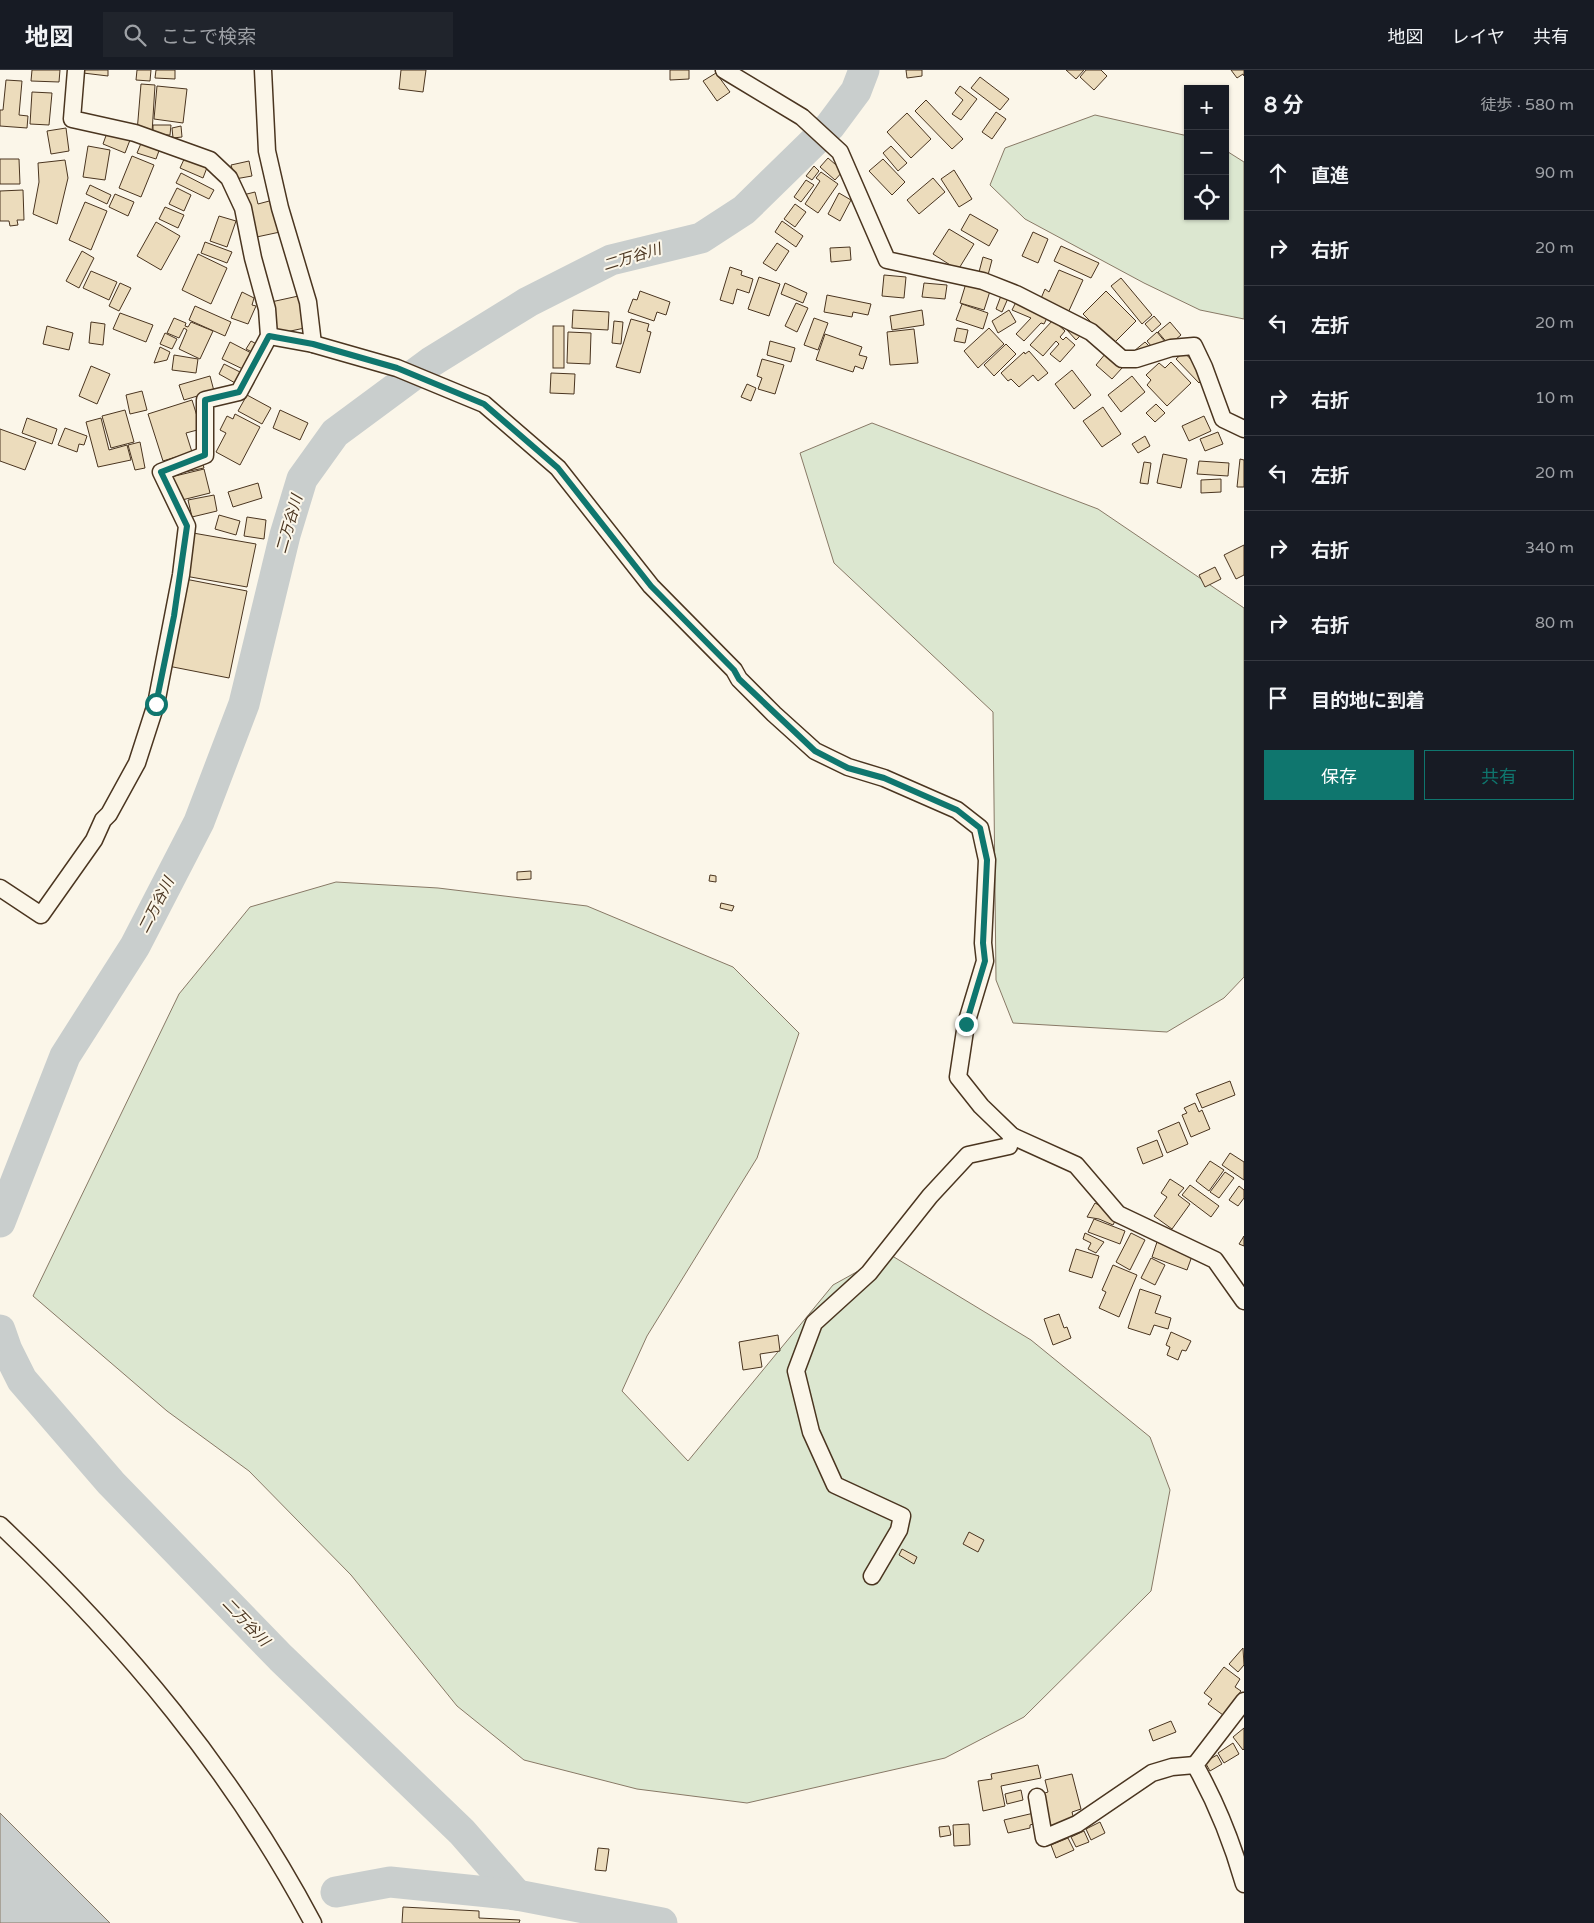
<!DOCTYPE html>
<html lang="ja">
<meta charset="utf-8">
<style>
:root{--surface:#171b24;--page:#20242c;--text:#f1f3f6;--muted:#9ea1a6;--line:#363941;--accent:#0f766e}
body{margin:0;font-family:"Varela Round","Noto Sans JP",sans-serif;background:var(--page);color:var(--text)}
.controls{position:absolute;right:15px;top:15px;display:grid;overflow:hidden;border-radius:0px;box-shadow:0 1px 4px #0004}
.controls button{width:45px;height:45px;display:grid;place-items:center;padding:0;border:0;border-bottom:1px solid var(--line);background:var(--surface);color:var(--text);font:25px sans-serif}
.stop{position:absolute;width:15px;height:15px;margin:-11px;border:4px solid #0f766e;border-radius:50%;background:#fff}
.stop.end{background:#0f766e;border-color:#fff;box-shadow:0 1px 5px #0008}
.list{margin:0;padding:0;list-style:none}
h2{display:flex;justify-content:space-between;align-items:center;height:65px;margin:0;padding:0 20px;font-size:21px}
h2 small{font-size:16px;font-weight:400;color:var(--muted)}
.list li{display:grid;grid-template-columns:32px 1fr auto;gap:15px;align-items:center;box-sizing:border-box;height:75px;padding:0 20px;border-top:1px solid var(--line)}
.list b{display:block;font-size:19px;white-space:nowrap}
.list em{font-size:16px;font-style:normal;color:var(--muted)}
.actions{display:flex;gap:10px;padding:15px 20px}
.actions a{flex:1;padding:11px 0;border:1px solid var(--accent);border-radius:0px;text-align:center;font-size:18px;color:var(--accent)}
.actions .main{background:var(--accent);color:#fff}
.icon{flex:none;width:28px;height:28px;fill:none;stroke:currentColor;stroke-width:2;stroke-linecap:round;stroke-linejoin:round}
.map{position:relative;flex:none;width:1244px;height:1853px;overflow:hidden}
header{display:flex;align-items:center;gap:30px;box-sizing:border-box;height:70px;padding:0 25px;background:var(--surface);border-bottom:1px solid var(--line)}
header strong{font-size:24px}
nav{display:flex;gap:28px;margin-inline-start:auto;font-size:18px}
.search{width:350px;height:45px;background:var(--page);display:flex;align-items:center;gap:12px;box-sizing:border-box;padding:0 18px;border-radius:0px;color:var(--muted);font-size:19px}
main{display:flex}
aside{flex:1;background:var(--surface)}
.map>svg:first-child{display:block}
.green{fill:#dce7d0;stroke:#887966}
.water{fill:#c9cecd;stroke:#887966}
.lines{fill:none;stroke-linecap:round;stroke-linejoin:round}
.river{stroke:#c9cecd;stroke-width:31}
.building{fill:#ecdcbc;stroke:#4a3520}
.street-casing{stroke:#4a3520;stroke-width:19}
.street{stroke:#fbf6e9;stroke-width:16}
.route{stroke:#0f766e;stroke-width:6}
.labels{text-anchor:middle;stroke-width:4;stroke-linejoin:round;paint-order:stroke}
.water-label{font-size:15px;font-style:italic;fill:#4a3520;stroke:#fbf6e9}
</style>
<header>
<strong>地図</strong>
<div class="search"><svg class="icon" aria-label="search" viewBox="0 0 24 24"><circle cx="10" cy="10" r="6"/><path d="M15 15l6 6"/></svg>ここで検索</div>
<nav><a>地図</a><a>レイヤ</a><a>共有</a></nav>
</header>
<main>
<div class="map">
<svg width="1244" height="1853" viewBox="0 0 1244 1853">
<rect width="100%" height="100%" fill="#fbf6e9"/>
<g class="green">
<path d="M1095,45L1188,66V146H1225V80L1244,92V249L1200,240L1144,213L1025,149L990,115L1005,78Z"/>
<path d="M872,353L1098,439L1244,538V907L1224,928L1167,962L1013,953L996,910L993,642L834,493L800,383Z"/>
<path d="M336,812L438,818L587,836L733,897L799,963L757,1088L647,1266L622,1321L688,1391L833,1215L889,1184L1031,1270L1150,1367L1170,1420L1151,1521L1024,1647L945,1688L747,1733L637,1719L524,1690L457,1636L351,1505L249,1401L167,1341L33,1226L179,924L250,837Z"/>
</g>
<path class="water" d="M0,1743L110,1853H0Z"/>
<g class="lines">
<g class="river">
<path d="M0,1152L65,986L135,876L199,752L244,634L285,465L302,409L335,363L431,292L528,232L611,190L701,168L744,140L830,56L856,21L864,0"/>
<path d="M0,1260L7,1280L22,1310L111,1413L281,1588L462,1762L517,1825"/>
<path d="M336,1822L390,1812L517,1825L662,1853"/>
</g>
</g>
<g class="building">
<path d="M32,0H60L59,12L31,11Z"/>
<path d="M84,0H108V6L83,3Z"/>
<path d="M137,0H151L150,11L136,10Z"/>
<path d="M156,0H175V9L155,8Z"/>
<path d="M401,0H426L423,22L399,19Z"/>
<path d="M670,0H689V9L670,10Z"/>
<path d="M906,0H922V6L907,8Z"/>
<path d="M1066,0H1084L1076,9Z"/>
<path d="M1086,0H1101L1107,6L1094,20L1080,7Z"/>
<path d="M1231,0H1244V6L1243,4L1237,8Z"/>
<path d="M716,3L730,22L717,31L703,11Z"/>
<path d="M980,7L1009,29L1000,40L971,18Z"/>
<path d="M6,10L22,11L19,45L28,46L27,58L0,56V40H3Z"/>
<path d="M141,14L155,15L152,63L137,62Z"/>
<path d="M157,16L187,19L183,53L154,49Z"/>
<path d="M960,16L977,29L961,50L952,44L963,30L955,23Z"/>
<path d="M32,22L52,23L49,55L30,54Z"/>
<path d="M926,30L963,69L952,79L915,41Z"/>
<path d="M996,42L1006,49L992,69L982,62Z"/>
<path d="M907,43L931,69L911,88L887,62Z"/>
<path d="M153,55H171L170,65H153Z"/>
<path d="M181,56L182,67L173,68L172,58Z"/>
<path d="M66,58L69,81L51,84L47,61Z"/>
<path d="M108,60L130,70L125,83L103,74Z"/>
<path d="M142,71L160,78L156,89L137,83Z"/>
<path d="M88,76L110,80L105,110L83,107Z"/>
<path d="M891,76L907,93L898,101L883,83Z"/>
<path d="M186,85L208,95L203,108L180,98Z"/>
<path d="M132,86L154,95L141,127L119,118Z"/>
<path d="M828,88L843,101L835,110L820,97Z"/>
<path d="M0,89H19L20,114H0Z"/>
<path d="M883,89L905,112L892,125L869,101Z"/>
<path d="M65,90L68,108L57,154L33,144L39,112L38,93Z"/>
<path d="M249,91L252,106L235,109L231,95Z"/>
<path d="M814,96L819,101L812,110L806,106Z"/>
<path d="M954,100L972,129L959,137L941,109Z"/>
<path d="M821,102L838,114L818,143L805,134L820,111L816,108Z"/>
<path d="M181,103L214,120L209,129L176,113Z"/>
<path d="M933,108L945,122L919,144L907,130Z"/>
<path d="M806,110L814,115L801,132L794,127Z"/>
<path d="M90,115L111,125L107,134L86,124Z"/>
<path d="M177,118L191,125L184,141L169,134Z"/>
<path d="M23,120L24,150H17L18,155L10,156L9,151H0V121Z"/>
<path d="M255,122L258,134L273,130L280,162L252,168L243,125Z"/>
<path d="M839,123L851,130L840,151L828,144Z"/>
<path d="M115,124L134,132L128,146L109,137Z"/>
<path d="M85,132L107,141L91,180L69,170Z"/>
<path d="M795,134L806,142L795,157L784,149Z"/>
<path d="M165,137L184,145L178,158L159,149Z"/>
<path d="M970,144L998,160L989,176L961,160Z"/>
<path d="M219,146L236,151L227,177L210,171Z"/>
<path d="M782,151L803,166L796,177L775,162Z"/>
<path d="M156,152L180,166L161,200L137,186Z"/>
<path d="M949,159L974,174L958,200L933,184Z"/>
<path d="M1033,162L1048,169L1038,193L1022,186Z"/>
<path d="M205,172L232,182L227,193L201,183Z"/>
<path d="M777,173L789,181L776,201L763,193Z"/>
<path d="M1061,176L1099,193L1091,208L1054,191Z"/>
<path d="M850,177L851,190L831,192L830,178Z"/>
<path d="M82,181L94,188L79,218L66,211Z"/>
<path d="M198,184L227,198L211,234L182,220Z"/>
<path d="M983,187L992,190L988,205L979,202Z"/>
<path d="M730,197L742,201L741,205L753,209L749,223L737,219L733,234L720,230Z"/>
<path d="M1059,200L1083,210L1067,245L1039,233L1045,219L1049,222Z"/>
<path d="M91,201L117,212L109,230L83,218Z"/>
<path d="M884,205L906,207L904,228L882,226Z"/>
<path d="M759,207L780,214L769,246L748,239Z"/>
<path d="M1121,208L1152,245L1142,254L1111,216Z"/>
<path d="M967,210L991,218L984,240L960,233Z"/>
<path d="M120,213L131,218L119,241L109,236Z"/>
<path d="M785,213L807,223L803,233L781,224Z"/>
<path d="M924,213L947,215L945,229L922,227Z"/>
<path d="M640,221L670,232L666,245L657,242L654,251L628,242L633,229L637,230Z"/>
<path d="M1106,221L1136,251L1113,274L1083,244Z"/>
<path d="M242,222L254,228L252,235L256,236L248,254L231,248Z"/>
<path d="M1002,223L1009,226L1002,242L996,239Z"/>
<path d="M303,225L309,257L277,264L271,232Z"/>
<path d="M827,225L871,234L868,245L853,242L852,247L824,242Z"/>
<path d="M1017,230L1049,244L1044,254L1041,253L1024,271L1016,264L1031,248L1012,240Z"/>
<path d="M796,233L808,238L797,262L785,256Z"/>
<path d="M962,234L988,243L983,259L956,250Z"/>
<path d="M195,236L231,252L225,266L189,250Z"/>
<path d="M573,240L609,242L608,260L572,258Z"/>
<path d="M922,240L924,255L892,260L890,246Z"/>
<path d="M1009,240L1016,252L998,263L992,251Z"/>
<path d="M120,243L153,255L146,272L113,259Z"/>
<path d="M1154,246L1161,254L1152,262L1145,254Z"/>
<path d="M174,248L186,253L185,256L188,257L191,252L213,261L200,289L179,279L187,260L184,258L179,268L167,263Z"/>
<path d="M814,248L828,253L818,280L804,275Z"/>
<path d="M631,249L649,254L647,261L651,262L640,303L616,297Z"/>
<path d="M1053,250L1065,261L1060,267L1063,270L1066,267L1075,275L1060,292L1050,284L1059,274L1056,271L1043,286L1030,275Z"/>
<path d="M614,251L623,252L621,274L612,273Z"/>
<path d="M91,252L105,254L103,275L89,273Z"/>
<path d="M1170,252L1181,265L1169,275L1158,262Z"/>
<path d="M1072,254L1082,264L1076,270L1067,260Z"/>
<path d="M47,256L73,263L69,280L43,274Z"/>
<rect x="553" y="256" width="11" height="42"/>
<path d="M957,258L968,260L965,273L954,271Z"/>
<path d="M989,258L1004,274L978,298L964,281Z"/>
<path d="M914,259L918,293L890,295L887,262Z"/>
<path d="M568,262L591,263L590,294L567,293Z"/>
<path d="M1157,262L1166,273L1156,282L1147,271Z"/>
<path d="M165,263L177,269L172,279L160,274Z"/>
<path d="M825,264L862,277L859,285L867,287L863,299L855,296L853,302L816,290Z"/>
<path d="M251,271L262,277L258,285L246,279Z"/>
<path d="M770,271L795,278L791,292L767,285Z"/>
<path d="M230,272L257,286L249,302L222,289Z"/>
<path d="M1145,272L1150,277L1134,281Z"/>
<path d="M1006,274L1016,284L994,306L984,295Z"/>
<path d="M160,277L170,282L167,290L154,293Z"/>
<path d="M1029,281L1048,303L1038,311L1033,305L1019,317L1011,309L1008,311L1001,303L1024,282L1025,284Z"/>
<path d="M1184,282L1206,306L1199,313L1176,289Z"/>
<path d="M1106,283L1122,298L1112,309L1096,295Z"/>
<path d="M174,285L198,289L196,303L172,300Z"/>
<path d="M762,289L784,295L775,324L758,319L762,308L757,306Z"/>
<path d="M1171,292L1191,313L1167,336L1147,315L1151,310L1146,305L1159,293L1165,298Z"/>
<path d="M224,294L242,303L237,314L219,304Z"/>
<path d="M91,296L110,304L97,334L79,326Z"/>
<path d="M1072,300L1091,325L1074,339L1055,314Z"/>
<path d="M551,303L575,304L574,324L550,323Z"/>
<path d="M210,306L214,321L184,330L179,315Z"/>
<path d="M1132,306L1145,322L1121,342L1108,325Z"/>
<path d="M747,314L756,318L751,331L741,327Z"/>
<path d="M142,321L147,340L130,344L126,325Z"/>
<path d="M247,325L271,338L262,354L238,341Z"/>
<path d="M192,330L201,359L186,363L192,382L163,391L148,344Z"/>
<path d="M1156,334L1165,343L1155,352L1146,343Z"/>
<path d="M1103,337L1121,364L1102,377L1083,351Z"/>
<path d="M125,340L134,372L111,378L102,346Z"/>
<path d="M280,340L308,353L300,370L273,358Z"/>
<path d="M235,344L260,357L240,395L216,382L226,363L220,360L227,346L233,349Z"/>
<path d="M1204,346L1211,361L1189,371L1182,356Z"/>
<path d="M27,348L57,359L52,374L22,363Z"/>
<path d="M101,348L109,380L127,375L131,390L98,397L86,352Z"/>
<path d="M65,358L87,366L84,375L79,374L77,382L58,375Z"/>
<path d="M0,359L36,372L25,400L0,391Z"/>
<path d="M1218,362L1223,374L1205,381L1200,369Z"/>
<path d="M1145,366L1150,376L1138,383L1132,374Z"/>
<path d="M140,372L145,398L135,400L128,375Z"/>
<path d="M1163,384L1187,389L1181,418L1157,413Z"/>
<path d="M1240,389L1244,390V417H1237Z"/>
<path d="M202,391L204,398L185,402L184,395Z"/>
<path d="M1199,391L1229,393L1228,406L1197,404Z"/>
<path d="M1144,392L1151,393L1148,414L1140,413Z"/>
<path d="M204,399L210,423L182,430L180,423L175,424L171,407Z"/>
<path d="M1221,409V422L1201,423V410Z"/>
<path d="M258,413L262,428L233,437L228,422Z"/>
<path d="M214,425L217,441L192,447L188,430Z"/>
<path d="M219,445L240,451L236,465L215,459Z"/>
<path d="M247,447L266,450L264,469L244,466Z"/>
<path d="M193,463L256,474L247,517L185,506Z"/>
<path d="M1244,475V505L1236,509L1224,485Z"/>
<path d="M1215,497L1221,509L1205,517L1199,505Z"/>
<path d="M185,509L247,521L229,608L168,596Z"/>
<path d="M531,801V809L517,810V802Z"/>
<path d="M710,805L716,806V812L709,811Z"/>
<path d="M721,833L734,836L732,841L720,838Z"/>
<path d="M1230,1011L1235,1025L1202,1038L1196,1024Z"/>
<path d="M1195,1033L1199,1042L1202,1040L1210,1059L1191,1067L1182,1045L1187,1043L1184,1038Z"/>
<path d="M1179,1052L1188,1074L1167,1083L1158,1061Z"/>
<path d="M1157,1070L1163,1086L1143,1094L1137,1078Z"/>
<path d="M1230,1083L1244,1092V1110L1222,1095Z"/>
<path d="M1210,1091L1224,1100L1209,1121L1196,1111Z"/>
<path d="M1225,1102L1234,1108L1219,1128L1210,1122Z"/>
<path d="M1170,1109L1184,1118L1178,1125L1190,1134L1172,1159L1154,1146L1167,1127L1161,1123Z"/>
<path d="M1190,1115L1219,1136L1211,1147L1182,1125Z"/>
<path d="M1239,1116L1244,1120V1128L1238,1136L1229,1130Z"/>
<path d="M1095,1133L1118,1145L1113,1155L1099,1149L1087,1147Z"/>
<path d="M1094,1149L1125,1161L1120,1174L1088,1162Z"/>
<path d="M1085,1163L1104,1172L1096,1183L1088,1179L1091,1173L1083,1169Z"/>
<path d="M1131,1163L1145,1170L1130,1200L1116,1192Z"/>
<path d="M1244,1166V1176L1239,1174Z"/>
<path d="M1157,1172L1192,1186L1187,1200L1152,1187Z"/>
<path d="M1076,1179L1099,1186L1092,1208L1069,1201Z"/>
<path d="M1151,1188L1165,1195L1155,1215L1141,1208Z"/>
<path d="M1113,1195L1137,1205L1119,1247L1099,1238L1106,1222L1102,1220Z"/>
<path d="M1140,1219L1161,1226L1155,1243L1171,1248L1168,1259L1154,1255L1150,1265L1128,1258Z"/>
<path d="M1059,1244L1064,1258L1067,1257L1071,1268L1053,1275L1044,1249Z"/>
<path d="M1171,1262L1191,1271L1186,1281L1182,1280L1178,1290L1167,1285L1170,1277L1166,1275Z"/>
<path d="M778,1265L780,1281L760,1284L762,1297L743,1300L739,1272Z"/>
<path d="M969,1462L984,1470L978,1482L963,1474Z"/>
<path d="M902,1479L917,1487L914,1494L899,1485Z"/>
<path d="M1243,1578L1244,1595L1238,1602L1229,1594Z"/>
<path d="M1224,1597L1240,1609L1235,1617L1241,1621L1223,1645L1208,1634L1212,1629L1204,1623Z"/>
<path d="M1171,1651L1176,1662L1153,1671L1149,1660Z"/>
<path d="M1244,1658V1679L1243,1680L1233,1667Z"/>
<path d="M1233,1673L1239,1684L1224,1693L1218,1683Z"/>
<path d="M1217,1685L1222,1694L1210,1701L1205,1692Z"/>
<path d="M1038,1695L1041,1708L1001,1716L1005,1736L983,1741L978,1711L992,1709L991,1704Z"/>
<path d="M1072,1704L1081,1739L1072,1742L1074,1750L1051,1756L1042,1724L1048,1722L1045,1710Z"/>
<path d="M1021,1720L1023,1730L1007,1734L1005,1724Z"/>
<path d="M1034,1743L1036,1753L1030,1755V1758L1008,1763L1004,1750Z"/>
<path d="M1100,1752L1105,1763L1091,1770L1086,1759Z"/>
<path d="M969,1754L970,1775L954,1776L953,1755Z"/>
<path d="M949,1756L951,1765L940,1767L939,1757Z"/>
<path d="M1084,1761L1089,1772L1076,1777L1071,1767Z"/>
<path d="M1068,1768L1074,1780L1056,1788L1051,1775Z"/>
<path d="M598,1778L609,1779L606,1801L595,1800Z"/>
<path d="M403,1837L479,1841V1848L520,1850L519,1853H402Z"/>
</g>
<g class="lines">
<defs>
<g id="street">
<path d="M263,0L267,81L280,138L308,232L313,274"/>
<path d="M724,0L802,47L840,82L887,190L983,211L1016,224L1091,262L1122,289H1136L1171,278L1194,276L1204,297L1223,349L1244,359"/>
<path d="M269,266L313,274L397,298L484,334L558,398L651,516L734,600L739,609L774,644L815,681L848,697L884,708L957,740L980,758L987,790L983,873L985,891L966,954L958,1007L981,1036L1012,1066L1076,1095L1118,1144L1215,1190L1244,1231"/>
<path d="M0,818L41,845L94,770L103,750L109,744L137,693L156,634L181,505L187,456L161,402L205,385V330L239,322L269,266L267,239L253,188L243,138L229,108L210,90L135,63L72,49L76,0"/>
<path d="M0,1455C127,1575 231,1699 313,1853"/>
<path d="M872,1506L899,1460L902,1446L835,1415L811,1362L796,1301L814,1253L869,1203L930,1126L968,1085L1009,1076L1012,1066"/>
<path d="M1244,1631L1195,1695C1216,1732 1232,1772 1244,1814"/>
<path d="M1037,1727L1044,1768L1077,1754L1152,1703L1172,1697L1195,1695"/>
</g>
</defs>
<use href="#street" class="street-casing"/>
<use href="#street" class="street"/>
</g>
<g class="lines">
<path class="route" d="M156,634L174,546L187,456L161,402L205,385V330L239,322L269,266L313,274L397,298L484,334L558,398L651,516L734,600L739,609L815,681L848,698L884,708L957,740L980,758L987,790L983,873L985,891L966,954"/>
</g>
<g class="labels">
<g class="water-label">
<text transform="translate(632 187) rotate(-17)" y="5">二万谷川</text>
<text transform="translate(289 454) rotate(-74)" y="5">二万谷川</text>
<text transform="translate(156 835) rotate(-63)" y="5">二万谷川</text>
<text transform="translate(246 1552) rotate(46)" y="5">二万谷川</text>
</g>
</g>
</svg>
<div class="controls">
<button>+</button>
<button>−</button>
<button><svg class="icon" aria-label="locate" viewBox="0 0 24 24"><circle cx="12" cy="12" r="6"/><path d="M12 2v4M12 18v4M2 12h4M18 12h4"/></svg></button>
</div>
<div class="stop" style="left:156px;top:634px"></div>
<div class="stop end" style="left:966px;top:954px"></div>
</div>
<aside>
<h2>8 分<small>徒歩 · 580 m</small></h2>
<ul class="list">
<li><svg class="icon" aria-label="ahead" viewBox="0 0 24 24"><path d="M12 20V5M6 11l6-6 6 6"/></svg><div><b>直進</b></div><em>90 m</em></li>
<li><svg class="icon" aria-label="right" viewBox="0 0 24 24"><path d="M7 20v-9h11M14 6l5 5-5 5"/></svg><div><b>右折</b></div><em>20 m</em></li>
<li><svg class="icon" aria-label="left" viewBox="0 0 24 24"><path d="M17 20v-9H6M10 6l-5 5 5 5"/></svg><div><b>左折</b></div><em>20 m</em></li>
<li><svg class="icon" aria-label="right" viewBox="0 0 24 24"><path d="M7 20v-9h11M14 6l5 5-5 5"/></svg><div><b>右折</b></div><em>10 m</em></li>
<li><svg class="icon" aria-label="left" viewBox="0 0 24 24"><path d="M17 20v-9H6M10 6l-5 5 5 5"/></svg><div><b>左折</b></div><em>20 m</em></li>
<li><svg class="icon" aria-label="right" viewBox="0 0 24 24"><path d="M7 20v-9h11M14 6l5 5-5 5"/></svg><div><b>右折</b></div><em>340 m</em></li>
<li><svg class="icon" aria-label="right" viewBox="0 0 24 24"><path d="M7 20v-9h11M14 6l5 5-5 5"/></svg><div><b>右折</b></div><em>80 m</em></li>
<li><svg class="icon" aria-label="arrive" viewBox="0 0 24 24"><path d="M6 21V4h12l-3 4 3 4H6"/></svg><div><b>目的地に到着</b></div></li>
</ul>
<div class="actions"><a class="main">保存</a><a>共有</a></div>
</aside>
</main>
